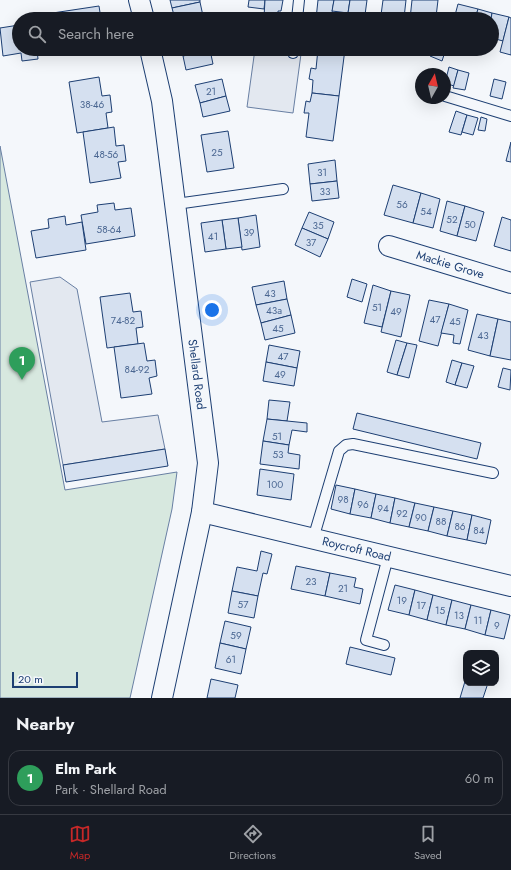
<!DOCTYPE html>
<meta charset="utf-8">
<style>
:root{--surface:#171b24;--page:#242831;--text:#f1f3f6;--muted:#9ea1a6;--line:#363941;--accent:#c62828}
body{margin:0;font-family:Jost,sans-serif;background:var(--page);color:var(--text)}
.controls{position:absolute;right:12px;bottom:12px;display:grid;overflow:hidden;border-radius:8px;box-shadow:0 4px 16px #0002}
.controls button{width:36px;height:36px;display:grid;place-items:center;padding:0;border:0;border-bottom:1px solid var(--line);background:var(--surface);color:var(--text);font:20px sans-serif}
.compass{position:absolute;left:415px;top:68px;width:36px;height:36px;border-radius:50%;background:var(--surface);box-shadow:0 4px 16px #0002;rotate:8deg}
.scale{position:absolute;left:12px;bottom:10px;width:66px;box-sizing:border-box;padding-left:4px;border:2px solid #1d3f73;border-top:0;font-size:11px;line-height:14px;white-space:nowrap;color:#1d3f73;-webkit-text-stroke:3px #f4f7fb;paint-order:stroke}
.you{position:absolute;left:212px;top:310px;width:14px;height:14px;margin:-10px;border:3px solid #fff;border-radius:50%;background:#1a73e8;box-shadow:0 0 0 6px #1a73e833}
.badge{display:grid;place-items:center;width:26px;height:26px;border-radius:50%;background:var(--accent);color:#fff;font-size:13px;font-weight:700}
.pin{position:absolute;translate:-50% -33px;filter:drop-shadow(0 1px 2px #0008)}
.pin::after{content:'';position:absolute;top:21px;width:14px;height:12px;background:inherit;clip-path:polygon(0 0,100% 0,50% 100%)}
.list{margin:0;padding:0;list-style:none}
h2{display:flex;justify-content:space-between;align-items:center;height:52px;margin:0;padding:0 16px;font-size:17px}
h2 small{font-size:13px;font-weight:400;color:var(--muted)}
.list li{display:grid;grid-template-columns:26px 1fr auto;gap:12px;align-items:center;box-sizing:border-box;height:56px;margin:0 8px 8px;padding:0 8px;border:1px solid var(--line);border-radius:12px}
.list b{display:block;font-size:15px;white-space:nowrap}
.list p{margin:0;font-size:13px;white-space:nowrap;color:var(--muted)}
.list em{font-size:13px;font-style:normal;color:var(--muted)}
.icon{flex:none;width:22px;height:22px;fill:none;stroke:currentColor;stroke-width:2;stroke-linecap:round;stroke-linejoin:round}
.map{position:relative;flex:none;width:511px;height:698px;overflow:hidden}
.search{position:absolute;background:var(--surface);box-shadow:0 4px 16px #0002;left:12px;right:12px;top:12px;height:44px;display:flex;align-items:center;gap:10px;box-sizing:border-box;padding:0 14px;border-radius:22px;color:var(--muted);font-size:15px}
.sheet{height:116px;background:var(--surface)}
nav{display:flex;justify-content:space-around;align-items:center;box-sizing:border-box;height:56px;border-top:1px solid var(--line);background:var(--surface);font-size:11px;color:var(--muted)}
nav a{display:grid;justify-items:center;gap:2px}
nav .on{color:var(--accent)}
.map>svg:first-child{display:block}
.green{fill:#d7e8df;stroke:#687fa3}
.parking{fill:#e3e8f0;stroke:#687fa3}
.building{fill:#d5e0f0;stroke:#1d3f73}
.lines{fill:none;stroke-linecap:round;stroke-linejoin:round}
.lane-casing{stroke:#1d3f73;stroke-width:12}
.street-casing{stroke:#1d3f73;stroke-width:22}
.lane{stroke:#f4f7fb;stroke-width:10}
.street{stroke:#f4f7fb;stroke-width:20}
.labels{text-anchor:middle;stroke-width:3;stroke-linejoin:round;paint-order:stroke}
.number-label{font-size:10px;fill:#4b6792}
.street-label{font-size:12px;fill:#1d3f73;stroke:#f4f7fb}
</style>
<div class="map">
<svg width="511" height="698" viewBox="0 0 511 698">
<rect width="100%" height="100%" fill="#f4f7fb"/>
<path class="green" d="M0,146L65,490L177,472L172,509L130,698H0Z"/>
<g class="parking">
<path d="M255,49L301,54L293,113L247,107Z"/>
<path d="M60,277L77,289L102,422L158,415L165,449L63,465L30,282Z"/>
</g>
<g class="building">
<path d="M170,0H200V2L172,8Z"/>
<path d="M249,0H265L264,9L248,7Z"/>
<path d="M265,0H283L281,11H278V18L264,17Z"/>
<path d="M318,0H334L331,19H316Z"/>
<path d="M334,0H350L348,13L332,11Z"/>
<path d="M350,0H367L365,15L348,13Z"/>
<path d="M383,0H406L404,18L381,15Z"/>
<path d="M412,0H438L436,17L428,15L427,19H410Z"/>
<path d="M200,2L203,16L192,19H175L172,8Z"/>
<path d="M458,4L478,9L475,19H454Z"/>
<path d="M99,6L101,19H47L46,14Z"/>
<path d="M478,9L492,13L491,19H475Z"/>
<path d="M492,13L509,17L503,41L492,38L491,19Z"/>
<path d="M509,17L511,18V55L500,52Z"/>
<path d="M19,25V49H46L37,50L38,59L22,61L21,53L3,56L0,28Z"/>
<path d="M181,49H210V50L183,56Z"/>
<path d="M318,49H345L339,96L312,93L313,80L309,79L311,68L316,69Z"/>
<path d="M433,49H446L442,61L430,56Z"/>
<path d="M210,50L213,64L186,70L183,56Z"/>
<path d="M449,67L458,70L454,86L445,83Z"/>
<path d="M458,70L469,73L465,90L453,88Z"/>
<path d="M99,77L102,96L110,95L112,112L106,113L108,128L77,133L69,82Z"/>
<path d="M222,79L226,96L200,103L195,85Z"/>
<path d="M494,79L506,82L502,99L490,96Z"/>
<path d="M312,93L339,96L333,141L306,137L309,113H304L306,101L310,102Z"/>
<path d="M226,96L230,111L203,117L200,103Z"/>
<path d="M456,111L467,115L461,135L449,132Z"/>
<path d="M467,115L478,118L473,135L462,132Z"/>
<path d="M481,117L487,119L485,131L478,130Z"/>
<path d="M114,127L116,146L124,145L126,161L118,162L121,178L90,183L83,132Z"/>
<path d="M228,131L234,168L207,172L201,135Z"/>
<path d="M511,142V162L506,161Z"/>
<path d="M335,160L337,181L310,184L308,164Z"/>
<path d="M337,181L339,198L312,201L310,184Z"/>
<path d="M393,185L421,193L413,223L384,215Z"/>
<path d="M421,193L440,199L433,228L413,223Z"/>
<path d="M447,201L465,206L457,236L440,231Z"/>
<path d="M114,203L115,210L131,208L135,236L86,244L81,215L98,212L97,205Z"/>
<path d="M465,206L484,212L476,241L457,236Z"/>
<path d="M309,212L334,222L328,239L302,228Z"/>
<path d="M256,215L260,247L242,250L238,218Z"/>
<path d="M65,216L66,225L82,222L86,250L36,258L31,231L49,228L48,219Z"/>
<path d="M502,217L511,220V251L494,246Z"/>
<path d="M238,218L242,247L226,249L222,220Z"/>
<path d="M222,220L226,249L205,252L201,223Z"/>
<path d="M302,228L328,239L320,257L295,245Z"/>
<path d="M352,279L367,284L362,302L347,297Z"/>
<path d="M284,281L287,299L256,305L252,287Z"/>
<path d="M373,285L391,291L382,327L364,323Z"/>
<path d="M391,291L410,295L401,337L381,332Z"/>
<path d="M130,293L133,312L141,311L143,327L136,328L138,344L107,348L100,297Z"/>
<path d="M287,299L291,315L261,323L256,305Z"/>
<path d="M429,300L449,304L438,346L419,341Z"/>
<path d="M449,304L468,310L460,344L453,343L454,335L441,333Z"/>
<path d="M477,314L498,319L490,356L468,350Z"/>
<path d="M291,315L295,333L265,340L261,323Z"/>
<path d="M498,319L511,322V360L490,356Z"/>
<path d="M396,340L407,343L397,375L387,372Z"/>
<path d="M144,343L147,361L155,360L157,376L149,378L152,394L121,398L114,347Z"/>
<path d="M407,343L417,345L409,378L397,375Z"/>
<path d="M269,345L300,351L297,368L266,362Z"/>
<path d="M452,360L462,363L455,385L446,382Z"/>
<path d="M266,362L297,368L294,386L263,381Z"/>
<path d="M462,363L474,366L467,388L455,385Z"/>
<path d="M503,368L511,370L510,390L498,387Z"/>
<path d="M269,400L290,402L287,421L267,419Z"/>
<path d="M357,413L481,443L477,459L353,429Z"/>
<path d="M267,419L307,423V432L292,430L289,445L263,441Z"/>
<path d="M263,441L289,445L288,453L300,455L299,469L260,464Z"/>
<path d="M165,449L168,466L66,482L63,465Z"/>
<path d="M260,469L294,474L291,500L257,495Z"/>
<path d="M336,485L355,489L350,514L331,509Z"/>
<path d="M355,489L376,494L371,518L350,514Z"/>
<path d="M376,494L395,498L390,523L371,518Z"/>
<path d="M395,498L415,503L409,527L390,523Z"/>
<path d="M415,503L434,507L428,531L409,527Z"/>
<path d="M434,507L453,511L447,536L428,531Z"/>
<path d="M453,511L472,515L467,540L447,536Z"/>
<path d="M472,515L491,520L486,544L467,540Z"/>
<path d="M261,551L272,554L267,574L263,573L258,596L232,591L237,567L257,571Z"/>
<path d="M296,566L330,573L325,596L291,589Z"/>
<path d="M330,573L356,578L354,587L363,589L360,604L325,596Z"/>
<path d="M395,585L415,590L409,615L388,610Z"/>
<path d="M415,590L433,595L427,620L409,615Z"/>
<path d="M232,591L258,596L254,618L228,613Z"/>
<path d="M433,595L452,600L446,625L427,620Z"/>
<path d="M452,600L471,605L465,629L446,625Z"/>
<path d="M471,605L491,610L485,635L465,629Z"/>
<path d="M491,610L510,615L504,639L485,635Z"/>
<path d="M225,621L251,627L246,649L220,643Z"/>
<path d="M220,643L246,649L241,674L215,668Z"/>
<path d="M350,647L395,658L391,675L346,664Z"/>
<path d="M466,678V683H488L483,698H460Z"/>
<path d="M211,679L238,685L235,698H207Z"/>
</g>
<g class="lines">
<defs>
<g id="lane">
<path d="M297,19L299,0"/>
<path d="M293,53V49"/>
<path d="M445,96L511,116"/>
<path d="M176,204L283,189"/>
<path d="M313,539L339,451L346,445L353,444L493,473"/>
<path d="M384,645L366,640L388,557"/>
</g>
<g id="street">
<path d="M139,0L144,19"/>
<path id="s1" d="M150,49L162,101L208,463L202,512L162,698"/>
<path id="s2" d="M389,246L511,283"/>
<path id="s3" d="M202,512L511,586"/>
</g>
</defs>
<use href="#lane" class="lane-casing"/>
<use href="#street" class="street-casing"/>
<use href="#lane" class="lane"/>
<use href="#street" class="street"/>
</g>
<g class="labels">
<g class="number-label">
<text x="211" y="95">21</text>
<text x="92" y="108">38-46</text>
<text x="217" y="156">25</text>
<text x="106" y="158">48-56</text>
<text x="322" y="176">31</text>
<text x="325" y="195">33</text>
<text x="402" y="208">56</text>
<text x="426" y="215">54</text>
<text x="452" y="223">52</text>
<text x="470" y="228">50</text>
<text x="318" y="229">35</text>
<text x="109" y="233">58-64</text>
<text x="249" y="236">39</text>
<text x="213" y="240">41</text>
<text x="311" y="246">37</text>
<text x="270" y="297">43</text>
<text x="377" y="311">51</text>
<text x="274" y="314">43a</text>
<text x="396" y="315">49</text>
<text x="435" y="323">47</text>
<text x="123" y="324">74-82</text>
<text x="455" y="325">45</text>
<text x="278" y="332">45</text>
<text x="483" y="339">43</text>
<text x="283" y="360">47</text>
<text x="137" y="373">84-92</text>
<text x="280" y="378">49</text>
<text x="277" y="440">51</text>
<text x="278" y="458">53</text>
<text x="275" y="488">100</text>
<text x="343" y="503">98</text>
<text x="363" y="508">96</text>
<text x="383" y="512">94</text>
<text x="402" y="517">92</text>
<text x="421" y="521">90</text>
<text x="441" y="525">88</text>
<text x="460" y="530">86</text>
<text x="479" y="534">84</text>
<text x="311" y="585">23</text>
<text x="343" y="592">21</text>
<text x="402" y="604">19</text>
<text x="243" y="608">57</text>
<text x="421" y="609">17</text>
<text x="440" y="614">15</text>
<text x="459" y="619">13</text>
<text x="478" y="624">11</text>
<text x="497" y="629">9</text>
<text x="236" y="639">59</text>
<text x="231" y="663">61</text>
</g>
<g class="street-label">
<text dy="4" stroke="none"><textPath href="#s2" startOffset="64">Mackie Grove</textPath></text>
<text dy="4" stroke="none"><textPath href="#s1" startOffset="329">Shellard Road</textPath></text>
<text dy="4" stroke="none"><textPath href="#s3" startOffset="159">Roycroft Road</textPath></text>
</g>
</g>
</svg>
<div class="controls">
<button><svg class="icon" aria-label="layers" viewBox="0 0 24 24"><path d="M12 4l9 5-9 5-9-5zM3 14l9 5 9-5"/></svg></button>
</div>
<svg class="compass" viewBox="-18 -18 36 36"><path d="M0-13l5 13h-10z" fill="#e53935"/><path d="M0 13l5-13h-10z" fill="#9ea1a6"/></svg>
<div class="scale">20 m</div>
<div class="you"></div>
<div class="pin badge" style="left:22px;top:380px;background:#2e9e5b">1</div>
<div class="search"><svg class="icon" aria-label="search" viewBox="0 0 24 24"><circle cx="10" cy="10" r="6"/><path d="M15 15l6 6"/></svg>Search here</div>
</div>
<section class="sheet">
<h2>Nearby<small></small></h2>
<ul class="list">
<li><span class="badge" style="background:#2e9e5b">1</span><div><b>Elm Park</b><p>Park · Shellard Road</p></div><em>60 m</em></li>
</ul>
</section>
<nav>
<a class="on"><svg class="icon" aria-label="map" viewBox="0 0 24 24"><path d="M3 6l6-2 6 2 6-2v14l-6 2-6-2-6 2zM9 4v14M15 6v14"/></svg>Map</a>
<a><svg class="icon" aria-label="directions" viewBox="0 0 24 24"><path d="M12 3l9 9-9 9-9-9zM9 14v-3h6M13 9l2 2-2 2"/></svg>Directions</a>
<a><svg class="icon" aria-label="saved" viewBox="0 0 24 24"><path d="M7 4h10v16l-5-4-5 4z"/></svg>Saved</a>
</nav>
